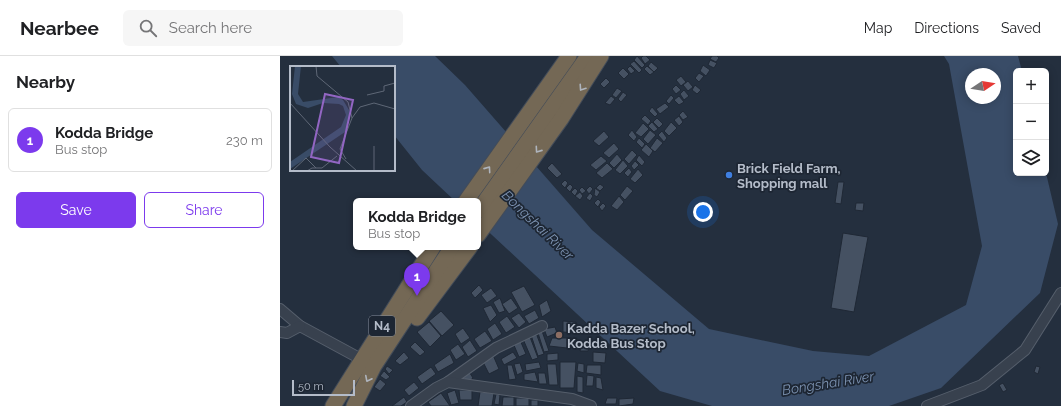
<!DOCTYPE html>
<meta charset="utf-8">
<style>
:root{--surface:#fff;--page:#f6f6f6;--text:#202124;--muted:#757577;--line:#e0e0e0;--accent:#7c3aed}
body{margin:0;font-family:Raleway,sans-serif;background:var(--page);color:var(--text)}
.controls{position:absolute;right:12px;top:12px;display:grid;overflow:hidden;border-radius:6px;box-shadow:0 2px 10px #0003}
.controls button{width:36px;height:36px;display:grid;place-items:center;padding:0;border:0;border-bottom:1px solid var(--line);background:var(--surface);color:var(--text);font:20px sans-serif}
.compass{position:absolute;left:685px;top:12px;width:36px;height:36px;border-radius:50%;background:var(--surface);box-shadow:0 2px 10px #0003;rotate:78deg}
.scale{position:absolute;left:12px;bottom:10px;width:63px;box-sizing:border-box;padding-left:4px;border:2px solid #b4bcc9;border-top:0;font-size:11px;line-height:14px;white-space:nowrap;color:#b4bcc9;-webkit-text-stroke:3px #1d2633;paint-order:stroke}
.you{position:absolute;left:423px;top:156px;width:14px;height:14px;margin:-10px;border:3px solid #fff;border-radius:50%;background:#1a73e8;box-shadow:0 0 0 6px #1a73e833}
.badge{display:grid;place-items:center;width:26px;height:26px;border-radius:50%;background:var(--accent);color:#fff;font-size:13px;font-weight:700}
.pin{position:absolute;translate:-50% -33px;filter:drop-shadow(0 1px 2px #0008)}
.pin::after{content:'';position:absolute;top:21px;width:14px;height:12px;background:inherit;clip-path:polygon(0 0,100% 0,50% 100%)}
.popup{position:absolute;left:73px;top:142px;width:128px;height:52px;box-sizing:border-box;display:grid;place-content:center;border-radius:6px;background:var(--surface);filter:drop-shadow(0 1px 3px #0005);font-size:13px;white-space:nowrap;color:var(--muted)}
.popup b{font-size:15px;color:var(--text)}
.popup::after{content:'';position:absolute;left:50%;top:100%;margin-left:-8px;border:8px solid transparent;border-top-color:var(--surface)}
.list{margin:0;padding:0;list-style:none}
h2{display:flex;justify-content:space-between;align-items:center;height:52px;margin:0;padding:0 16px;font-size:17px}
h2 small{font-size:13px;font-weight:400;color:var(--muted)}
.list li{display:grid;grid-template-columns:26px 1fr auto;gap:12px;align-items:center;box-sizing:border-box;height:64px;margin:0 8px 8px;padding:0 8px;border:1px solid var(--line);border-radius:6px}
.list b{display:block;font-size:15px;white-space:nowrap}
.list p{margin:0;font-size:13px;white-space:nowrap;color:var(--muted)}
.list em{font-size:13px;font-style:normal;color:var(--muted)}
.actions{display:flex;gap:8px;padding:12px 16px}
.actions a{flex:1;padding:9px 0;border:1px solid var(--accent);border-radius:6px;text-align:center;font-size:14px;color:var(--accent)}
.actions .main{background:var(--accent);color:#fff}
.icon{flex:none;width:22px;height:22px;fill:none;stroke:currentColor;stroke-width:2;stroke-linecap:round;stroke-linejoin:round}
.map{position:relative;flex:none;width:781px;height:350px;overflow:hidden}
header{display:flex;align-items:center;gap:24px;box-sizing:border-box;height:56px;padding:0 20px;background:var(--surface);border-bottom:1px solid var(--line)}
header strong{font-size:19px}
nav{display:flex;gap:22px;margin-inline-start:auto;font-size:14px}
.search{width:280px;height:36px;background:var(--page);display:flex;align-items:center;gap:10px;box-sizing:border-box;padding:0 14px;border-radius:6px;color:var(--muted);font-size:15px}
main{display:flex}
aside{flex:1;background:var(--surface)}
.map>svg:first-child{display:block}
.water{fill:#394c67;fill-rule:evenodd}
.building{fill:#455162;stroke:#1f2835}
.lines{fill:none;stroke-linecap:round;stroke-linejoin:round}
.minor-casing{stroke:#565f6c;stroke-width:12}
.highway-casing{stroke:#434c59;stroke-width:17}
.minor{stroke:#38414e;stroke-width:10}
.highway{stroke:#746855;stroke-width:15}
.oneway{stroke:#aeb4bd}
.shop-dot{fill:#3f7fe0;stroke:#1d2633;stroke-width:1.5}
.education-dot{fill:#8d6e63;stroke:#1d2633;stroke-width:1.5}
.labels{text-anchor:middle;stroke-width:3.5;stroke-linejoin:round;paint-order:stroke}
.shield{fill:#1d2633;stroke:#878f9c;stroke-width:1}
.shield-label{font-size:12px;font-weight:bold;fill:#b4bcc9}
.poi-label{font-size:13px;font-weight:bold;fill:#b4bcc9;stroke:#1d2633;text-anchor:start}
.water-label{font-size:14px;font-style:italic;fill:#7c92b1;stroke:#1d2633}
.inset-road{fill:none;stroke:#5e6776;stroke-width:1}
.view{fill:#9266c3;fill-opacity:0.15;stroke:#9266c3;stroke-width:2}
.inset-edge{fill:none;stroke:#b4bcc9;stroke-width:2}
</style>
<header>
<strong>Nearbee</strong>
<div class="search"><svg class="icon" aria-label="search" viewBox="0 0 24 24"><circle cx="10" cy="10" r="6"/><path d="M15 15l6 6"/></svg>Search here</div>
<nav><a>Map</a><a>Directions</a><a>Saved</a></nav>
</header>
<main>
<aside>
<h2>Nearby<small></small></h2>
<ul class="list">
<li><span class="badge">1</span><div><b>Kodda Bridge</b><p>Bus stop</p></div><em>230 m</em></li>
</ul>
<div class="actions"><a class="main">Save</a><a>Share</a></div>
</aside>
<div class="map">
<svg width="781" height="350" viewBox="0 0 781 350">
<rect width="100%" height="100%" fill="#242f3e"/>
<path class="water" d="M52,0H155L185,29L312,174L429,273L533,295L589,300L686,249L702,190L669,8L664,0H738L742,15H736V117H766L778,168L760,237L661,332L609,350H432L380,335L198,166V145H175L142,114L114,79V11H61ZM691,18H715V42H691Z"/>
<g class="building">
<path d="M357,0L365,9L362,12L354,4Z"/>
<path d="M363,0H366L370,4L365,8L361,2Z"/>
<path d="M432,0H437L439,2L436,6L430,3Z"/>
<path d="M430,4L437,7L434,12L428,9Z"/>
<path d="M354,5L362,14L359,17L350,8Z"/>
<path d="M371,6L378,12L374,16L368,10Z"/>
<path d="M423,9L430,14L426,20L420,15Z"/>
<path d="M350,10L355,15L351,18L347,13Z"/>
<path d="M367,10L374,16L370,19L364,13Z"/>
<path d="M343,12L349,18L344,23L338,17Z"/>
<path d="M419,17L424,20L419,26L415,22Z"/>
<path d="M401,20L406,26L401,30L396,24Z"/>
<path d="M326,22L330,26L324,32L320,28Z"/>
<path d="M408,25L413,31L408,35L403,29Z"/>
<path d="M396,29L401,34L396,38L392,33Z"/>
<path d="M415,29L421,34L417,38L412,34Z"/>
<path d="M337,32L342,35L336,42L332,39Z"/>
<path d="M404,34L409,40L404,44L400,38Z"/>
<path d="M343,36L347,39L341,46L338,43Z"/>
<path d="M391,39L394,42L389,48L386,45Z"/>
<path d="M331,40L335,43L330,49L325,47Z"/>
<path d="M399,40L404,46L399,49L394,44Z"/>
<path d="M385,47L389,51L380,58L376,53Z"/>
<path d="M372,51L378,58L375,61L369,55Z"/>
<path d="M403,55L408,61L403,64L399,59Z"/>
<path d="M365,59L371,65L368,69L361,63Z"/>
<path d="M399,60L403,66L399,70L394,64Z"/>
<path d="M377,62L383,68L379,72L373,66Z"/>
<path d="M372,66L378,73L374,76L368,70Z"/>
<path d="M391,66L397,72L389,80L384,75Z"/>
<path d="M363,67L369,73L361,81L355,77Z"/>
<path d="M352,74L357,81L354,85L348,79Z"/>
<path d="M370,74L376,79L368,88L363,83Z"/>
<path d="M324,75L329,81L319,90L313,85Z"/>
<path d="M382,75L387,82L384,86L378,79Z"/>
<path d="M359,82L365,88L362,92L356,86Z"/>
<path d="M377,82L383,87L375,96L370,92Z"/>
<path d="M334,87L339,93L329,102L323,97Z"/>
<path d="M366,88L373,95L369,101L361,94Z"/>
<path d="M352,94L357,99L349,108L344,103Z"/>
<path d="M337,98L342,104L334,112L329,107Z"/>
<path d="M359,99L365,106L362,110L356,104Z"/>
<path d="M321,100L327,105L316,114L310,109Z"/>
<path d="M343,104L348,110L340,118L335,114Z"/>
<path d="M355,105L359,109L354,114L351,110Z"/>
<path d="M272,107L282,118L277,122L267,112Z"/>
<path d="M327,107L333,113L322,122L316,117Z"/>
<path d="M349,112L352,116L348,121L344,117Z"/>
<path d="M358,113L363,119L355,127L350,123Z"/>
<path d="M285,124L288,127L285,132L281,128Z"/>
<path d="M558,126H564L561,148L555,147Z"/>
<path d="M290,128L293,131L290,136L286,132Z"/>
<path d="M320,128L324,131L320,135L316,132Z"/>
<path d="M310,130L313,133L309,138L306,134Z"/>
<path d="M347,130L353,135L345,144L340,139Z"/>
<path d="M302,131L306,135L302,138L299,134Z"/>
<path d="M295,132L298,135L295,140L291,136Z"/>
<path d="M315,132L320,136L317,141L314,139Z"/>
<path d="M300,136L303,140L300,144L295,140Z"/>
<path d="M310,137L313,140L310,145L306,142Z"/>
<path d="M339,140L344,146L337,154L331,150Z"/>
<path d="M318,143L321,146L318,151L314,147Z"/>
<path d="M323,147L326,150L322,155L319,151Z"/>
<path d="M576,147H584L583,155L575,154Z"/>
<path d="M563,177L588,181L574,256L551,252Z"/>
<path d="M199,229L203,234L195,242L191,237Z"/>
<path d="M244,230L255,249L242,256L231,236Z"/>
<path d="M211,232L217,240L207,247L201,239Z"/>
<path d="M220,242L225,255L219,257L213,246Z"/>
<path d="M231,242L238,252L229,258L222,248Z"/>
<path d="M267,244L271,255L262,261L259,249Z"/>
<path d="M211,249L217,259L210,266L203,252Z"/>
<path d="M255,254L259,262L249,268L244,260Z"/>
<path d="M161,255L174,269L162,280L149,265Z"/>
<path d="M239,257L246,266L239,272L231,262Z"/>
<path d="M227,260L235,271L226,277L219,266Z"/>
<path d="M283,265L296,266L295,277L283,276Z"/>
<path d="M149,266L161,280L150,291L137,276Z"/>
<path d="M215,267L222,278L213,284L207,273Z"/>
<path d="M275,271L277,277L267,281L264,273Z"/>
<path d="M183,272L190,282L181,288L175,278Z"/>
<path d="M205,275L212,285L200,292L194,283Z"/>
<path d="M262,275L269,295L264,296L258,277Z"/>
<path d="M256,277L264,298L258,300L251,279Z"/>
<path d="M250,281L258,302L252,304L243,283Z"/>
<path d="M272,282H292L287,292L269,290Z"/>
<path d="M190,284L197,295L188,301L182,291Z"/>
<path d="M240,284L246,298L239,301L233,287Z"/>
<path d="M303,285L311,288L308,295H300Z"/>
<path d="M135,286L145,296L140,300L130,291Z"/>
<path d="M178,288L185,298L176,304L170,294Z"/>
<path d="M124,296L129,302L120,309L115,305Z"/>
<path d="M233,296L237,302L224,309L221,303Z"/>
<path d="M313,296L326,297L325,307L313,306Z"/>
<path d="M278,297V304L267,305V298Z"/>
<path d="M170,298L174,307L158,316L154,309Z"/>
<path d="M213,299L219,313L209,318L202,304Z"/>
<path d="M259,306L261,312L246,315L245,308Z"/>
<path d="M280,306H296L294,332H280Z"/>
<path d="M240,307L243,316L237,319L234,308Z"/>
<path d="M298,307L304,308V317L297,315Z"/>
<path d="M267,308H276L278,329H269Z"/>
<path d="M227,309H232L236,323L229,324Z"/>
<path d="M307,309H321V319L306,317Z"/>
<path d="M107,310L113,314L109,318L105,313Z"/>
<path d="M756,310L760,311L758,318L754,316Z"/>
<path d="M151,311L156,318L142,328L137,321Z"/>
<path d="M188,314L193,322L187,327L182,319Z"/>
<path d="M104,315L110,321L106,324L100,320Z"/>
<path d="M255,316L258,326L244,324V318Z"/>
<path d="M258,317H265L267,328H259Z"/>
<path d="M307,319L314,320L313,330H306Z"/>
<path d="M297,320L303,321V337L297,336Z"/>
<path d="M316,321L321,322L323,334L316,332Z"/>
<path d="M100,323L106,328L100,335L94,331Z"/>
<path d="M134,326L139,332L129,340L124,334Z"/>
<path d="M723,327L727,334L723,336L719,329Z"/>
<path d="M175,334L179,347L171,349L167,337Z"/>
<path d="M179,334H192V344H180Z"/>
<path d="M200,336L214,337L212,350H198Z"/>
<path d="M161,337L170,350H151L148,346Z"/>
<path d="M216,338L220,339L219,349L214,348Z"/>
<path d="M124,341L127,346L121,350H112Z"/>
<path d="M223,341H234V350H222Z"/>
<rect x="236" y="342" width="13" height="8"/>
<path d="M327,342H337L336,348H325Z"/>
<path d="M354,342L353,348L339,350V343Z"/>
<rect x="251" y="344" width="7" height="6"/>
</g>
<g class="lines">
<defs>
<g id="minor">
<path d="M0,253L20,270L81,303"/>
<path d="M0,276L7,277L20,270"/>
<path d="M168,326L216,292L262,270"/>
<path d="M131,350L156,332L168,326L292,343L311,350"/>
<path d="M647,350L702,329L745,294L781,237"/>
</g>
<g id="highway">
<path d="M186,145L289,0"/>
<path d="M198,155L308,0"/>
<path d="M198,179L281,63L321,0"/>
<path d="M137,262L190,191"/>
<path d="M53,350L153,191"/>
<path d="M74,350L94,310L172,191"/>
</g>
</defs>
<use href="#minor" class="minor-casing"/>
<use href="#highway" class="highway-casing"/>
<use href="#minor" class="minor"/>
<use href="#highway" class="highway"/>
</g>
<defs><path id="oneway-chevron" d="M-2-3.5L2.5 0L-2 3.5" fill="none" stroke-width="1.6" stroke-linecap="round" stroke-linejoin="round"/></defs>
<g class="oneway">
<use href="#oneway-chevron" transform="translate(302 32) rotate(124)"/>
<use href="#oneway-chevron" transform="translate(258 94) rotate(125)"/>
<use href="#oneway-chevron" transform="translate(208 113) rotate(-55)"/>
<use href="#oneway-chevron" transform="translate(88 323) rotate(117)"/>
</g>
<circle class="shop-dot" cx="449" cy="119" r="4"/>
<circle class="education-dot" cx="279" cy="279" r="4"/>
<g class="labels">
<rect class="shield" x="89" y="260" width="26" height="20" rx="3"/>
<g class="shield-label">
<text x="102" y="274">N4</text>
</g>
<g class="poi-label">
<text x="457" y="117">Brick Field Farm,<tspan x="457" dy="15">Shopping mall</tspan></text>
<text x="287" y="277">Kadda Bazer School,<tspan x="287" dy="15">Kodda Bus Stop</tspan></text>
</g>
<g class="water-label">
<text transform="translate(258 169) rotate(44)" y="5">Bongshai River</text>
<text transform="translate(548 327) rotate(-9)" y="5">Bongshai River</text>
</g>
</g>
<g transform="translate(10 10)">
<rect width="105" height="105" fill="#242f3e"/>
<path d="M5,0H11L8,28L13,36L48,31L53,34L59,44L60,52L55,66L0,103V96L51,61L56,49L53,40L49,38L33,37L18,42L6,38L2,28Z" fill="#394c67"/>
<path class="inset-road" d="M26,0L27,10L58,36L62,52M77,29L94,25V20L105,17M0,37L40,81L67,105M84,80V105M56,93L50,83L62,52L70,41L84,37L105,43M2,105L16,92L26,102M17,105L22,102H32L47,90"/>
<path class="view" d="M35,28L63,34L49,97L21,91Z"/>
<rect width="105" height="105" class="inset-edge"/>
</g>
</svg>
<div class="controls">
<button>+</button>
<button>−</button>
<button><svg class="icon" aria-label="layers" viewBox="0 0 24 24"><path d="M12 4l9 5-9 5-9-5zM3 14l9 5 9-5"/></svg></button>
</div>
<svg class="compass" viewBox="-18 -18 36 36"><path d="M0-13l5 13h-10z" fill="#e53935"/><path d="M0 13l5-13h-10z" fill="#757577"/></svg>
<div class="scale">50 m</div>
<div class="you"></div>
<div class="pin badge" style="left:137px;top:240px">1</div>
<div class="popup"><b>Kodda Bridge</b>Bus stop</div>
</div>
</main>
